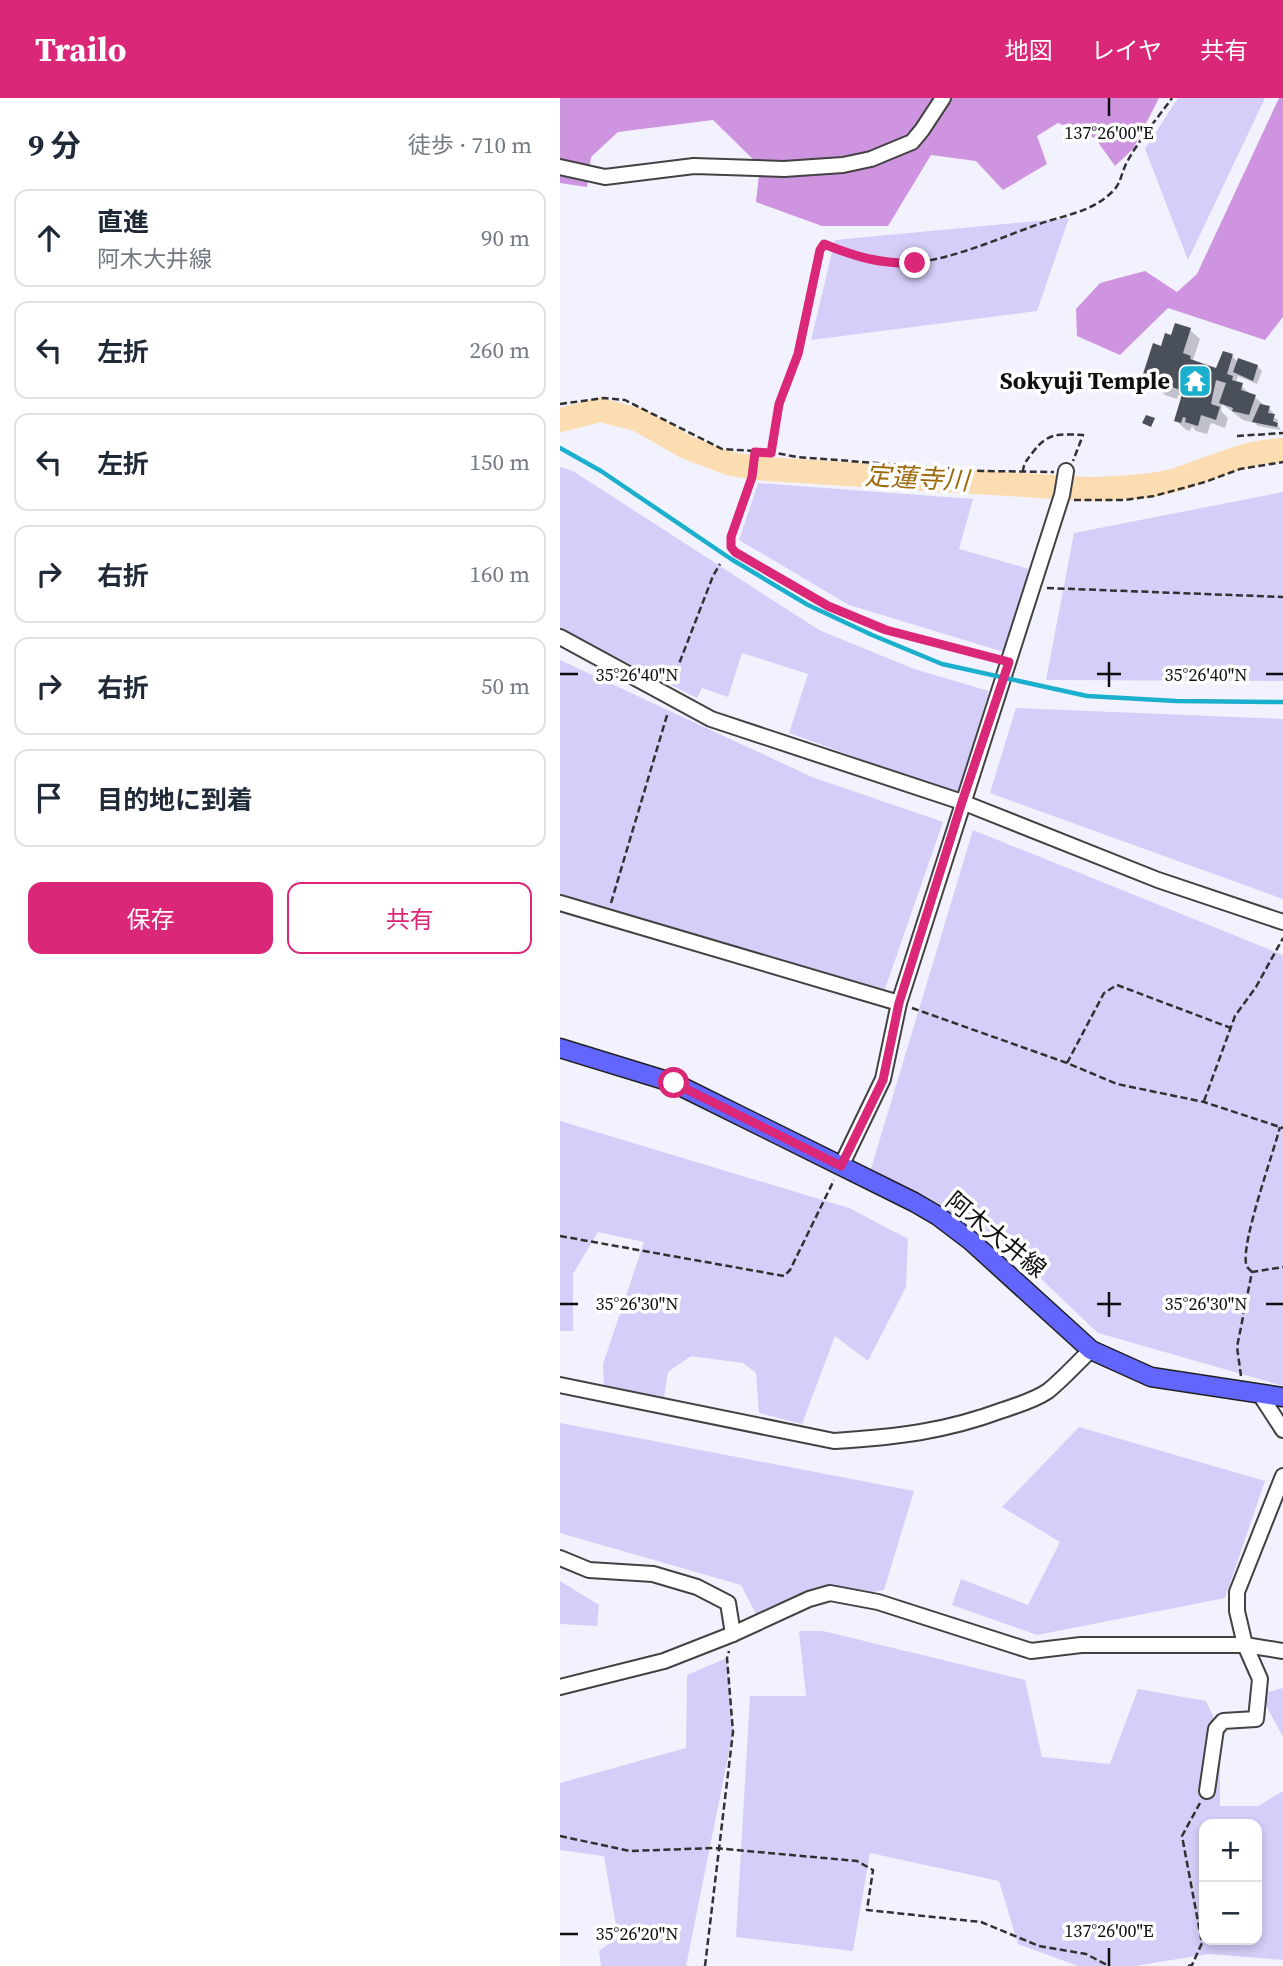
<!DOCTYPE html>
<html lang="ja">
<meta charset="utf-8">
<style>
:root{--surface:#fff;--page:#f2f2f3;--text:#1f2937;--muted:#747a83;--line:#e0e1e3;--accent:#db2777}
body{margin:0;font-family:"Source Serif 4","Noto Sans JP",serif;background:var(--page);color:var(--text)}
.controls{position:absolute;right:21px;bottom:21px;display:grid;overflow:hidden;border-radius:14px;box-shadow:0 4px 10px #0003}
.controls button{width:63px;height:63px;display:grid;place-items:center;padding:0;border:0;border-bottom:2px solid var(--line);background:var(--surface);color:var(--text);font:35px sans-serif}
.stop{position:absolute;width:21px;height:21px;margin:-16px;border:5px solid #db2777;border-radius:50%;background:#fff}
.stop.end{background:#db2777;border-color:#fff;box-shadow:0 2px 7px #0008}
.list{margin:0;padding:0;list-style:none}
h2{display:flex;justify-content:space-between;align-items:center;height:91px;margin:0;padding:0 28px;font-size:30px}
h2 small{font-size:23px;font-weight:400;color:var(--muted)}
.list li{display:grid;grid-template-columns:46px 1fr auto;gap:21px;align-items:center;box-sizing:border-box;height:98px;margin:0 14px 14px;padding:0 14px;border:2px solid var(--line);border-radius:14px}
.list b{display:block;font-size:26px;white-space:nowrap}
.list p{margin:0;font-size:23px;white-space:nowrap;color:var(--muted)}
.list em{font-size:23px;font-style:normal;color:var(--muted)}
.actions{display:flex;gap:14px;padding:21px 28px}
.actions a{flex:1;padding:16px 0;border:2px solid var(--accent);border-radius:14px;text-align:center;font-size:24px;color:var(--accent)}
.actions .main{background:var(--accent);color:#fff}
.icon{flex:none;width:38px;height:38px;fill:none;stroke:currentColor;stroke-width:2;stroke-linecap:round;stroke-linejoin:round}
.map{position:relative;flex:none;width:723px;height:1868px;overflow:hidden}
header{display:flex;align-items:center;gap:42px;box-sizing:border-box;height:98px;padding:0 35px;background:var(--accent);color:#fff}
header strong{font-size:33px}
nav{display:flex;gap:38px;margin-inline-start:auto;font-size:24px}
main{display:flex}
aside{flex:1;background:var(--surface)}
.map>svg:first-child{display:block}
.farmland{fill:#d4cef8;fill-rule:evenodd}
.forest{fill:#ce94e0}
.shadow{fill:#0003}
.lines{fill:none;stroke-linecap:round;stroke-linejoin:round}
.river{stroke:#fcddb1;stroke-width:24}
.building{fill:#4a5059}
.minor-casing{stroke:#424242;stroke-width:18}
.major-casing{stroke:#202020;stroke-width:21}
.path{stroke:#313131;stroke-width:2.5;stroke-dasharray:7 3.5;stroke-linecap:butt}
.minor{stroke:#fff;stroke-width:14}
.major{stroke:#6266ff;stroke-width:18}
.rail{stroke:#1aafcd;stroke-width:4.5}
.route{stroke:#db2777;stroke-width:9}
.ticks{fill:none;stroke:#0f0f0f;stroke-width:2.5}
.labels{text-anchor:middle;stroke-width:7;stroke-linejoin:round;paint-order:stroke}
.poi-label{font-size:24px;font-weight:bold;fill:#0f0f0f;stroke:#fff;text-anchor:end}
.street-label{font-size:24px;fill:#0f0f0f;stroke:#fff}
.water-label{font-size:26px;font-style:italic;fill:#9e6b0c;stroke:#fff}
.ticks-label{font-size:18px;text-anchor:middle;fill:#0f0f0f;stroke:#fff;stroke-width:7;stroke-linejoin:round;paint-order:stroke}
</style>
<header>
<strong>Trailo</strong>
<nav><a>地図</a><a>レイヤ</a><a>共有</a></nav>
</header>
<main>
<aside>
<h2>9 分<small>徒歩 · 710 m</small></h2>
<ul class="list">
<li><svg class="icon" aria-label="ahead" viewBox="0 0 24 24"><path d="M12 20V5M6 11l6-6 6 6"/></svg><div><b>直進</b><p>阿木大井線</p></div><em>90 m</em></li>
<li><svg class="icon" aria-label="left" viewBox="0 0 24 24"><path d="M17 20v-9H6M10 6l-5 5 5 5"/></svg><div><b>左折</b></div><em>260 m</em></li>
<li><svg class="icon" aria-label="left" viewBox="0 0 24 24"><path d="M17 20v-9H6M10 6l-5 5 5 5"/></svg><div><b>左折</b></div><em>150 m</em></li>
<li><svg class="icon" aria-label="right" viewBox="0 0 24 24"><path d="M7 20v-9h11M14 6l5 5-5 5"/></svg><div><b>右折</b></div><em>160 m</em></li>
<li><svg class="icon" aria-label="right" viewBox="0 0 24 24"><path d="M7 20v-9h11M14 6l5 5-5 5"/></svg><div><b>右折</b></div><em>50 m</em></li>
<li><svg class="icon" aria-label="arrive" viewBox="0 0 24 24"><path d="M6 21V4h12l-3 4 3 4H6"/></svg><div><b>目的地に到着</b></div></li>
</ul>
<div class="actions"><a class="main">保存</a><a>共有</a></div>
</aside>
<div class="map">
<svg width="723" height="1868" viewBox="0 0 723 1868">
<rect width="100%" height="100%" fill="#f2f2ff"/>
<g class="farmland">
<path d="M618,0H705L628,162L585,51Z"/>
<path d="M509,120L477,213L251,242L275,142Z"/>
<path d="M0,369L13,373L259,532L354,571L429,593L398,696L229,635L248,576L182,555L168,599L142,590L137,600L0,531Z"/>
<path d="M198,385L413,401L399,451L469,471L444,554L289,507L179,442Z"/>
<path d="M723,394V583L486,582L514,435Z"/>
<path d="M0,562L252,679L383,724L325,891L0,799Z"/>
<path d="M456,610L723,621V801L430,695Z"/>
<path d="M413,732L723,857V1288L538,1235L442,1144L310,1074Z"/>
<path d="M0,1023L289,1110L348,1141L346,1189L308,1263L275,1238L242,1326L199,1315L196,1275L183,1265L131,1258L108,1274L104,1300L44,1287L43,1266L84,1144L38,1134L13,1176V1233H0Z"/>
<path d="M0,1325L354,1393L324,1492L196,1516L181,1487L0,1435Z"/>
<path d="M519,1329L705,1383L665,1500L477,1537L392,1507L401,1481L468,1507L500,1444L442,1409Z"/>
<path d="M0,1483L39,1507L37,1528L0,1526Z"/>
<path d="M239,1533H263L465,1582L482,1659L550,1666L578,1591L646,1603L660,1633V1708H698L723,1693V1862L648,1856L575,1868H518L458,1846L439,1783L310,1755L293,1853L176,1839L190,1598H246ZM644,1726H697V1842H644Z"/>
<path d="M167,1560L173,1634L126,1868H41L39,1853L58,1839L44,1758L0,1752V1685L126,1650L127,1577Z"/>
<path d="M723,1590V1639L700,1596Z"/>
</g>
<g class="forest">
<path d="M0,0H599L573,51L555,68L535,40L498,25L477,38L487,66L443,92L416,63L371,57L328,128H262L196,104L200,68L153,22L58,34L31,59L27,89L0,85Z"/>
<path d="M719,0H723V219L705,242L608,210L560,257L517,238L516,211L540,185L585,173L617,194L637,176Z"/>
</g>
<path class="shadow" d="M616,227L630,232L640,241L633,262L658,273L672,258L678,264L697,268L702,273L697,286L678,278L676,284L713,314L712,318L718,322L717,326L721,332L698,328L695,325L683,322L662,306L661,313L668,320L665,330L651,325L647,336L636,333L632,328L630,333L626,332L616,322L624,298L618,297L617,301L605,297L585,276L612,239Z"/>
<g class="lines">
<path class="river" d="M0,322L40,312L79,322L126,349L171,366L206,371L527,391C557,390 590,390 619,381C654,370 685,353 723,352"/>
</g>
<g class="building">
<path d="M615,225L631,230L623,255L631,258L630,261L656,270L663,253L673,256L667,276L673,278L672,282L683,285L681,292L696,297L689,317L672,313L673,310L659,305L666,285L656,282L651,306L660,309L656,322L641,317L638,328L625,324L626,320L623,319L621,325L614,323L623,293L609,288L607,293L594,288L595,283L586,280L587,278L583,276L593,245L601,248L605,235L611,237Z"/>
<path d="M678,260L698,267L693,283L673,274Z"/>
<path d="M569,279L580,283L576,295L565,291Z"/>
<path d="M700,306L710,308L708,315L715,316L713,323L718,325L717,329L692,324Z"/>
<path d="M586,317L595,320L591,329L582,325Z"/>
</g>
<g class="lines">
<defs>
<g id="minor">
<path d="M0,69L45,79L134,68L224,71L283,67L311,61L352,44L362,32L383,0"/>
<path d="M0,539L151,621L402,704L598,782L723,824"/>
<path d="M0,805L339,905"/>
<path d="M281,1068L323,981L339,905L502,397L506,373"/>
<path d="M0,1287L274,1343C336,1339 384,1334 443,1312C458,1307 475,1302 488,1293C503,1281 517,1265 531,1252"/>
<path d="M699,1295L723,1332"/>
<path d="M0,1460L29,1472L93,1476L137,1489L168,1505L173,1536"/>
<path d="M0,1589L104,1563L173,1536L249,1501L270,1495L318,1504L471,1553L521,1547H685L723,1553"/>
<path d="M647,1693L656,1631L663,1623L696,1621L700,1581L685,1547L677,1513V1494L723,1378"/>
</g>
<path id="major" d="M0,950L114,985L354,1104L378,1118L411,1143L531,1252L591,1279L723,1299"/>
</defs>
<use href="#minor" class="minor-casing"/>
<use href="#major" class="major-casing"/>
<g class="path">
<path d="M0,306L44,300L65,302L162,351L211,354L237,359L422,373L494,374"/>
<path d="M677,338L723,335"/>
<path d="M195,354L192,379L171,439V449L175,454L268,508L326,532L436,561"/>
<path d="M211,354L219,306L238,256L260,152L264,146C284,155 308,165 330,166C382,167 431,143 479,126C505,117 532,114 552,94C561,86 561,76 566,66C578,43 597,21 612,0"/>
<path d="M463,374C463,365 468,361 473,354C488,334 499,336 523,337L513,363"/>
<path d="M514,402H564L594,398L645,384L680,371L723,364"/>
<path d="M487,490L723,499"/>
<path d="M112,584L153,478L160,466"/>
<path d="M51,805L108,614"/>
<path d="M352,910L507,965L557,986L644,1004L723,1030"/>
<path d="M507,965L544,895L557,887L671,930"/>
<path d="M644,1003L675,918L696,889L723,840"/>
<path d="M0,1138L224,1178L230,1172L274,1082"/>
<path d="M692,1174C688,1170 687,1170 686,1165C682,1142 713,1056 720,1029"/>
<path d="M681,1278L677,1249L692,1174L723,1169"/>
<path d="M0,1738L70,1753L154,1750L297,1763L313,1772L307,1812L421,1824L479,1848L526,1856L549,1868"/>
<path d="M145,1868L173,1634L167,1560L169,1553"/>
<path d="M628,1868L632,1867L642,1845L622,1738L640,1705"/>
</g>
<use href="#minor" class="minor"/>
<use href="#major" class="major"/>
<path class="rail" d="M0,350L41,373L171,461L248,507L312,537L382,566L527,598L616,603L723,604"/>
</g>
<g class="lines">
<path class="route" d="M114,985L281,1068L323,982L339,905L402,704L449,564L326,532L268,508L175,454L171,449V439L192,379L195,354L211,355L219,306L238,256L260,152L264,146C296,159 320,166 355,165"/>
</g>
<path class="ticks" d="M549,0V18M549,564V589M0,576H18M537,576H561M706,576H723M549,1194V1219M0,1206H18M537,1206H561M706,1206H723M0,1836H18M549,1850V1868"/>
<defs>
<symbol id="temple-square" viewBox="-11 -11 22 22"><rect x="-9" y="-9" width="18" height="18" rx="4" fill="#1aafcd" stroke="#fff"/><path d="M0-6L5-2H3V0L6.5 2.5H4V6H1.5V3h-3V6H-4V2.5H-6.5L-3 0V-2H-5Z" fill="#fff"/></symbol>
</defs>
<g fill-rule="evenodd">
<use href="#temple-square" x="616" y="264" width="38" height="38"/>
</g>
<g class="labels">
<g class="poi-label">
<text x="610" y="291">Sokyuji Temple</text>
</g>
<g class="street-label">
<text transform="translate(436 1137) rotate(39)" y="8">阿木大井線</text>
</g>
<g class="water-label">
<text transform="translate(357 380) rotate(3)" y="9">定蓮寺川</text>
</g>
</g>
<g class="ticks-label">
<text x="549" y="41">137°26'00"E</text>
<text x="77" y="583">35°26'40"N</text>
<text x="646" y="583">35°26'40"N</text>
<text x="77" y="1212">35°26'30"N</text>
<text x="646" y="1212">35°26'30"N</text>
<text x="549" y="1839">137°26'00"E</text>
<text x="77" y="1842">35°26'20"N</text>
</g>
</svg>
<div class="controls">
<button>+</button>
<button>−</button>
</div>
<div class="stop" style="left:114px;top:985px"></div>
<div class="stop end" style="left:355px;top:165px"></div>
</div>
</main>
